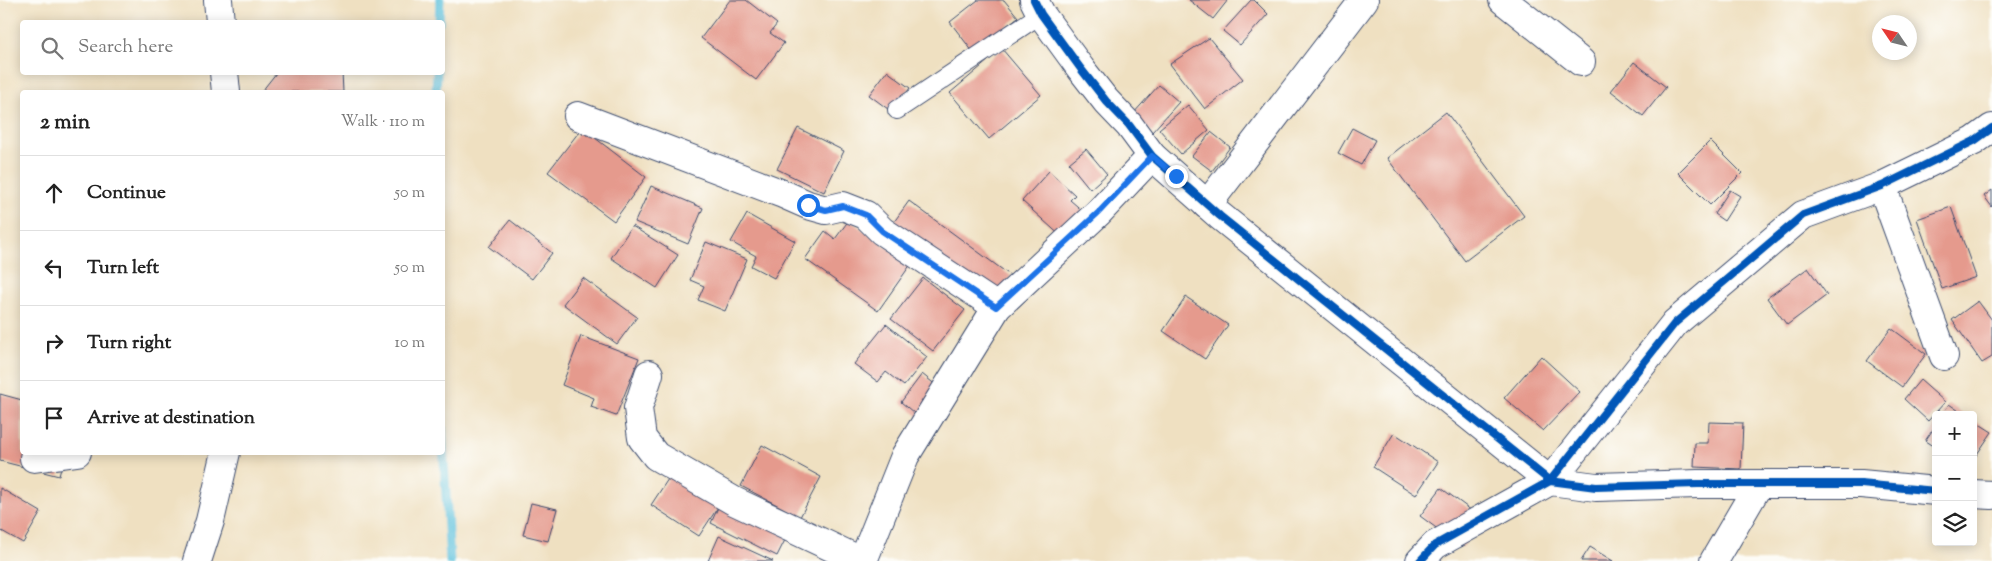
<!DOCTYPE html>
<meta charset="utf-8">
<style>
:root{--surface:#fff;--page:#f2f2f2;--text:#222;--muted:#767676;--line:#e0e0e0}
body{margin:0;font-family:"Sorts Mill Goudy",serif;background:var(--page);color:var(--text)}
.controls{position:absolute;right:15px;bottom:15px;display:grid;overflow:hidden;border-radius:5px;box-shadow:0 2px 12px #0003}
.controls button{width:45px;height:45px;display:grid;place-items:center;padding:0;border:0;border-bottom:1px solid var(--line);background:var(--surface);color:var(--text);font:25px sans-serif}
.compass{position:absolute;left:1872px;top:15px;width:45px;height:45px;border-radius:50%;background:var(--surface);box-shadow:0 2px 12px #0003;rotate:305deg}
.stop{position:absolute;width:15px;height:15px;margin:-11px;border:4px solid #1a73e8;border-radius:50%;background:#fff}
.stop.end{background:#1a73e8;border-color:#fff;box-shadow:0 1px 5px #0008}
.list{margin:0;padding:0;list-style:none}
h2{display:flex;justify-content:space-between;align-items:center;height:65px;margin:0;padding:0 20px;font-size:21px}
h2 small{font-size:16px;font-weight:400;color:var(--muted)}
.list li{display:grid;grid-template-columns:32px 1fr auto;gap:15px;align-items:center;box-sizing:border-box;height:75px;padding:0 20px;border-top:1px solid var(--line)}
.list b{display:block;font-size:19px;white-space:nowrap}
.list em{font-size:16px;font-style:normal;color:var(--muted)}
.icon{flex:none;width:28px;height:28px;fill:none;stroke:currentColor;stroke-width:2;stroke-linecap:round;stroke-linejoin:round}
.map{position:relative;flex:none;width:1992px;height:561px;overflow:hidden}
.search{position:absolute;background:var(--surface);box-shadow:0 2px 12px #0003;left:20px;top:20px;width:425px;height:55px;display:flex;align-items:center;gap:12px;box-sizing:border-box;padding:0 18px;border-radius:5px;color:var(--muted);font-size:19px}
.panel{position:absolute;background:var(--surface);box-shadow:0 2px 12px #0003;left:20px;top:90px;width:425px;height:365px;border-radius:5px}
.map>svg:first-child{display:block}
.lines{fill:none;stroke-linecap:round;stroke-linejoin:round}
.stream{stroke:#60c2de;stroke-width:9}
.building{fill:#e59a8d}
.service-casing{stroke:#3b4a6d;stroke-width:20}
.minor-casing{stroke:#3b4a6d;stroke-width:30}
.service{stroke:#fff;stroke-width:18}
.minor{stroke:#fff;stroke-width:28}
.cycleway-casing{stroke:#fdfcf7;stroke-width:11}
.cycleway{stroke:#0057b8;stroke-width:8}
.route{stroke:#1a73e8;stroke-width:6}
</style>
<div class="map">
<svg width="1992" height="561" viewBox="0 0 1992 561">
<rect width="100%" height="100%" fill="#fdfcf7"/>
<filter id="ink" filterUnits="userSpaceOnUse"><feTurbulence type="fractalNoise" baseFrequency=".02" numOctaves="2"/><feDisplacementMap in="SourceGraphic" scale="10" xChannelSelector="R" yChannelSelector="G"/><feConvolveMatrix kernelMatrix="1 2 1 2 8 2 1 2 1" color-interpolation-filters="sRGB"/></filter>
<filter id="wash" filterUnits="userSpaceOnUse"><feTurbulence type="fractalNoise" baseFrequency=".0096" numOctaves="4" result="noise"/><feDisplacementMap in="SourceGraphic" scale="20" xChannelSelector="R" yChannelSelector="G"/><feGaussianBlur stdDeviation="1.12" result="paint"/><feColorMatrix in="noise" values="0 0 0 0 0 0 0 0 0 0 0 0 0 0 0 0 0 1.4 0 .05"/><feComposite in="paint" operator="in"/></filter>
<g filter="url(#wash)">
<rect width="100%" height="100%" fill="#efe0c1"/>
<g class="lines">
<g class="stream">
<path d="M439,22L440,0"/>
<path d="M436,92L437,72"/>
<path d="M442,428L450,561"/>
</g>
</g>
<g id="blocks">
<g class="building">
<path d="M730,0H746L777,24L770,33L784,43L756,80L701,38Z"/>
<path d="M978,0H1004L1018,17L973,52L950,22Z"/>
<path d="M1189,0H1228L1213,19Z"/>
<path d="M1251,0H1254L1268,14L1240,45L1223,31Z"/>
<path d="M1209,38L1243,79L1205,109L1170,64Z"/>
<path d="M1002,49L1041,95L989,139L950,93Z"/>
<path d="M1634,62L1666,87L1643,116L1611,91Z"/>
<path d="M887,71L910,88L892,112L869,95Z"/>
<path d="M277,72H342L343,92H263L262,91Z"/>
<path d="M1159,85L1179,102L1152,132L1132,115Z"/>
<path d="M1188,105L1209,130L1181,154L1159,129Z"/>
<path d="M1446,112L1524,216L1465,261L1387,158Z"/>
<path d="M582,128L646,177L614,221L548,172Z"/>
<path d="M798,128L844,151L824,192L777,169Z"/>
<path d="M1352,128L1375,140L1361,165L1338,153Z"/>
<path d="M1211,132L1230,147L1212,171L1192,156Z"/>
<path d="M1710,141L1742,173L1710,205L1678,173Z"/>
<path d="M1086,149L1107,174L1090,189L1069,163Z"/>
<path d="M1049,171L1075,195L1070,200L1085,213L1063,238L1022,201Z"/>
<path d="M651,186L703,208L688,244L635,222Z"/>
<path d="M1730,190L1740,196L1724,221L1714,214Z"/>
<path d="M1992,190V207L1984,196Z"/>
<path d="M909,201L1011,276L993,301L891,226Z"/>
<path d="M1951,207L1976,277L1942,289L1917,219Z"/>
<path d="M747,214L795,241L774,278L751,266L756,256L731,242Z"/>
<path d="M510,220L552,253L532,279L489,247Z"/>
<path d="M849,220L911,264L878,311L805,259L825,231L835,239Z"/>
<path d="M632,226L678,255L657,288L611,258Z"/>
<path d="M706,242L747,259L725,311L698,300L704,286L690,280Z"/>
<path d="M1808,268L1827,295L1787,325L1767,298Z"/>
<path d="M583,278L637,317L617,344L563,304Z"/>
<path d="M923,278L965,310L933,351L891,319Z"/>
<path d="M1186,297L1228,325L1205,359L1163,331Z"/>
<path d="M1978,301L1992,320V357L1982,363L1952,320Z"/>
<path d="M886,324L927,357L904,386L886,372L878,382L854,364Z"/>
<path d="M1891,328L1926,354L1902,387L1867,361Z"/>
<path d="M581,336L639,358L616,416L591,407L594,398L562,385Z"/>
<path d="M1541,356L1580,392L1543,431L1504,398Z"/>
<path d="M922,374L942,390L920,418L901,402Z"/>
<path d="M1920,380L1945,402L1928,421L1904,399Z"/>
<path d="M0,394L22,400V452L64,457L59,476L0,461Z"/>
<path d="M1949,404L1965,415H1942Z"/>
<path d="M1973,420L1992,432L1973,460Z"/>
<path d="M1709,422L1743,423L1741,469L1694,467L1695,443H1708Z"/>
<path d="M1936,425V448L1925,441Z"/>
<path d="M1394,433L1438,462L1416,495L1373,467Z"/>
<path d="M762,445L821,477L800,517L741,486Z"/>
<path d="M670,476L718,507L699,536L651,505Z"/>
<path d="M0,488L41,512L23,543L0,530Z"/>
<path d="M1441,488L1483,519L1462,547L1420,516Z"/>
<path d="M721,501L788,534L777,556L711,523Z"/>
<path d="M531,503L557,509L548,541L523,535Z"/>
<path d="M719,536L773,561H708Z"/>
<path d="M1590,547L1613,561H1581Z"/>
</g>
</g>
</g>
<g filter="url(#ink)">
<use href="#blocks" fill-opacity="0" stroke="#3b4a6d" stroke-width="1"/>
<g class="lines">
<defs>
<path id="service" d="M897,110L1041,14"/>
<g id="minor">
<path d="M218,0L220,22"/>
<path d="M1034,0L1041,14L1081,69L1106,101L1129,125L1152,156L1220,216L1550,481L1596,487L1698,484H1861L1936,491"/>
<path d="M1503,0L1581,62"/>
<path d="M224,72L226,92"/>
<path d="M578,116L783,194L808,205L826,210L843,206L866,215L882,231L997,307"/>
<path d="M1882,186L1944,356"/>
<path d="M1207,205L1364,0"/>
<path d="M649,374L638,408L642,438L656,456L734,501L861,561"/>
<path d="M34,458L77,452"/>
<path d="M1973,494L1992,495"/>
<path d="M197,561L210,521L226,452"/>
<path d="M863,561L905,456L997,307L1099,212L1152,156"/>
<path d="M1420,561L1435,545L1550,481L1675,323L1803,215L1882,186L1974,141L1992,128"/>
<path d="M1714,561L1759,484"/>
</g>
</defs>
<use href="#service" class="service-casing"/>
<use href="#minor" class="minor-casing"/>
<use href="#service" class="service"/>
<use href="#minor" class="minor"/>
<defs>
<g id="cycleway">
<path d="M1034,0L1041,14L1081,69L1106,101L1129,125L1152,156L1220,216L1550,481L1596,487L1698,484H1861L1936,491"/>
<path d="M1420,561L1435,545L1550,481L1675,323L1803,215L1882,186L1974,141L1992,128"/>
</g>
</defs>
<use href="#cycleway" class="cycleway-casing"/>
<use href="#cycleway" class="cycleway"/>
</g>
</g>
<g class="lines" filter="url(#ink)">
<path class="route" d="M808,205L826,210L843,206L866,215L882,231L996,307L1099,212L1152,156L1176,176"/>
</g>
</svg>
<div class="controls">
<button>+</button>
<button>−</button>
<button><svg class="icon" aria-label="layers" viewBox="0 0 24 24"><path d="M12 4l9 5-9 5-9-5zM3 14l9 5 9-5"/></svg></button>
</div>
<svg class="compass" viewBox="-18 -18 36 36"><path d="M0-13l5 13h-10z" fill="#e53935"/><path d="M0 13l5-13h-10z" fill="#767676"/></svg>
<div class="stop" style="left:808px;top:205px"></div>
<div class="stop end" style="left:1176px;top:176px"></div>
<div class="search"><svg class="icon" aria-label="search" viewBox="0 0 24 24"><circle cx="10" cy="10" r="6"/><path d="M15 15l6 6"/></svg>Search here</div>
<section class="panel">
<h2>2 min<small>Walk · 110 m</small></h2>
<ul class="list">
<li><svg class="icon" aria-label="ahead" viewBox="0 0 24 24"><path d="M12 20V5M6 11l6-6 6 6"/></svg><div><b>Continue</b></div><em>50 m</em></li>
<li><svg class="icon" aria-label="left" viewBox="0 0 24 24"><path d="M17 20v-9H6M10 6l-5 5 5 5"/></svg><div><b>Turn left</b></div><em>50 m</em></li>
<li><svg class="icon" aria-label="right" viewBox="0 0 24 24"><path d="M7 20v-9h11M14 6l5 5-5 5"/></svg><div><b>Turn right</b></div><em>10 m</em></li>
<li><svg class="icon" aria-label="arrive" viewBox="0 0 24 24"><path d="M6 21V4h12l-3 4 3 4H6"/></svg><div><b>Arrive at destination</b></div></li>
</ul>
</section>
</div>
